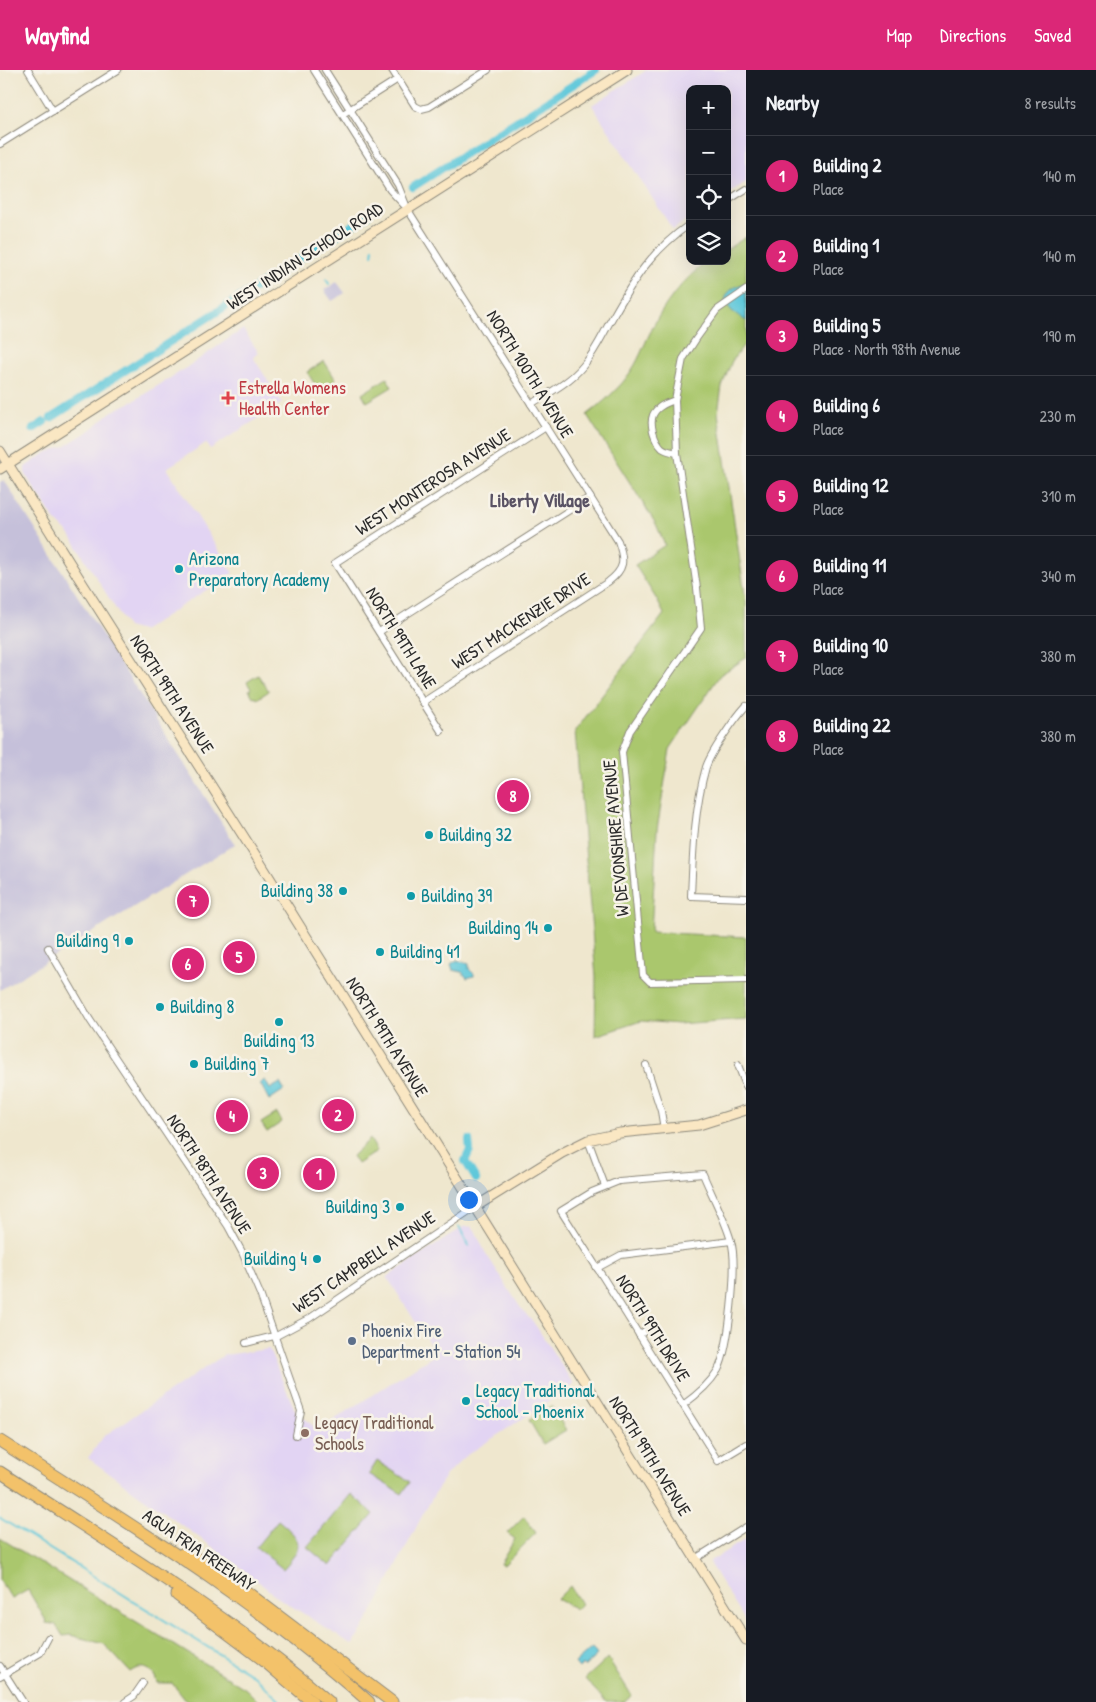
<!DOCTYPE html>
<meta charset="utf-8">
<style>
:root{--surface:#171b24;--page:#20242c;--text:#f1f3f6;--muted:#9ea1a6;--line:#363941;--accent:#db2777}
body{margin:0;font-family:"Patrick Hand",sans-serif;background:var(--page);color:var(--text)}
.controls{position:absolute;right:15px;top:15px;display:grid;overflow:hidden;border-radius:10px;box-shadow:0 5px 20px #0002}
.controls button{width:45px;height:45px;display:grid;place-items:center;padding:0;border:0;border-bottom:1px solid var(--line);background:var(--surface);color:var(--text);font:25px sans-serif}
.you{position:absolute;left:468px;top:1129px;width:18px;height:18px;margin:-12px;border:4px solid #fff;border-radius:50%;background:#1a73e8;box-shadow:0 0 0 8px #1a73e833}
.badge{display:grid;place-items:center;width:32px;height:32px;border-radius:50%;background:var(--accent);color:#fff;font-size:16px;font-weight:700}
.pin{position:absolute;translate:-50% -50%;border:2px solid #fff;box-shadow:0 1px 5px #0006}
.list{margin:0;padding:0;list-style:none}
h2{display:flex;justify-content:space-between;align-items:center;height:65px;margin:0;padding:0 20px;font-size:21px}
h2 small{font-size:16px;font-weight:400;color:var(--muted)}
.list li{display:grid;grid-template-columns:32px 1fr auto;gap:15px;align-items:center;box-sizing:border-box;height:80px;padding:0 20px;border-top:1px solid var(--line)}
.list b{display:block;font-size:19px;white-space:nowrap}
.list p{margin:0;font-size:16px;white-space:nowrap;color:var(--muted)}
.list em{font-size:16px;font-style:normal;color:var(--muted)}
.icon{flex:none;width:28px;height:28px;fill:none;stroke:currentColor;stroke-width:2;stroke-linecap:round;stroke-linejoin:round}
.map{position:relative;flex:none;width:746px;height:1632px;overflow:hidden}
header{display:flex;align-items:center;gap:30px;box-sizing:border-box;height:70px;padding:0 25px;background:var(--accent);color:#fff}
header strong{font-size:24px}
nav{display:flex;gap:28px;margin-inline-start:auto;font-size:18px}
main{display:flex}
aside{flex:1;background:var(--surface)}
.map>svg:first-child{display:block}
.built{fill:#e2d4f3}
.industrial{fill:#c5c0da}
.green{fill:#aac76d;stroke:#6a794c}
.water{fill:#5fc8da;stroke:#457a82}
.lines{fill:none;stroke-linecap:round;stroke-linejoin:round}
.stream{stroke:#5fc8da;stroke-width:2}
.canal{stroke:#5fc8da;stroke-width:8}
.street-casing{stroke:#8d897c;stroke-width:8}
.secondary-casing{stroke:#8d897c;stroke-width:11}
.highway-casing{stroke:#8d897c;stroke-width:13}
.street{stroke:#fff;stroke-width:6}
.secondary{stroke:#fae7c3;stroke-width:9}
.highway{stroke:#f3c26a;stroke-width:11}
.health-dot{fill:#e0444e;stroke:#f7f3e8;stroke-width:2}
.culture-dot{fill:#0f9aa8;stroke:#f7f3e8;stroke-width:2}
.service-dot{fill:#5c6f8a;stroke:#f7f3e8;stroke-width:2}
.education-dot{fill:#8d6e63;stroke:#f7f3e8;stroke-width:2}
.labels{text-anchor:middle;stroke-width:5;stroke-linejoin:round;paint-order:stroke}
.street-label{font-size:18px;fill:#2b2b2b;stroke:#f7f3e8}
.health-label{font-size:18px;fill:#be3a42;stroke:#f7f3e8;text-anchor:start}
.culture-label{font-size:18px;fill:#0d838f;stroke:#f7f3e8;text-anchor:start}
.service-label{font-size:18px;fill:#4e5e75;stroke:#f7f3e8;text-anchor:start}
.education-label{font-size:18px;fill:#785e54;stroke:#f7f3e8;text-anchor:start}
.neighbourhood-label{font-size:19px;font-weight:bold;fill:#595264;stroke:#f7f3e8}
</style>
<header>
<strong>Wayfind</strong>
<nav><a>Map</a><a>Directions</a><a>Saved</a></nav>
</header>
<main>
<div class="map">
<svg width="746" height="1632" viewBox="0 0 746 1632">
<rect width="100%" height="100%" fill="#f7f3e8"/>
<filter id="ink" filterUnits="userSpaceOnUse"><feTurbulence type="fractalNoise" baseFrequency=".02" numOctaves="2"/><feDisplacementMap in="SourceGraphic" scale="10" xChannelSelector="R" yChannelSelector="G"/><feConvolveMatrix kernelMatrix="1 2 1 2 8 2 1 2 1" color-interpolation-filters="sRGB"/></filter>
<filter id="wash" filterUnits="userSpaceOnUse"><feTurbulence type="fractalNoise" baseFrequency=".0096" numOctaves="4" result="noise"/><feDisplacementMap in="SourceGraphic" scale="20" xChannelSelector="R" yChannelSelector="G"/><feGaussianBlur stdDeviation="1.12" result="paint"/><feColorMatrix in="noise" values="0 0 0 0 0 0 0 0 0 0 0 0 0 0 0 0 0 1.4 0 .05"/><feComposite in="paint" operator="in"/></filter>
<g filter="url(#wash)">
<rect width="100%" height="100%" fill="#efe7ce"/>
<g class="built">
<path d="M647,0H746V112L727,124V19H690V147L673,160L592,35Z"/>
<path d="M243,259L259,283L253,287L282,333L210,379L206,373L167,398L233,503L142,561L127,557L70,465L55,450L27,407L25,402V397L46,383L65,376L92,359L111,342L135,330L183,300Z"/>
<path d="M465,1156L472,1157L475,1160L485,1182L520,1237L536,1256L574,1315L467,1385L445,1406L423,1444L378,1532L353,1575L277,1527L239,1496L88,1388L104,1366L224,1285L269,1279L295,1340L318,1360L436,1284L387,1207Z"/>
<path d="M746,1469V1552L711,1496L710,1491Z"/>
</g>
<g class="industrial">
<path d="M337,212L345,223L332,231L324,220Z"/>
<path d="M4,410L235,774L0,920V412Z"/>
</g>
<g class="green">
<path d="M746,167V272L732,291L722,316L718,343L746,532V588L720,605L670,679L657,760L651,862L746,867V949L678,954L641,951L595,966L596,907L575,661L664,544L657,530L635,495L665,475L656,454L587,345C602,333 618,320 629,304C638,292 643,277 650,263C663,235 683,209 708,191H727V179Z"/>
<path d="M324,291L336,310L319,321L307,302Z"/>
<path d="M387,308L392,317L367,332L362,324Z"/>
<path d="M258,605L269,621L257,629L255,626L253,627L249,620L251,619L247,612Z"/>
<path d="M277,1043L282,1052L267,1062L261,1053Z"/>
<path d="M370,1069L377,1081L357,1094L352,1086Z"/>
<path d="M551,1336L566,1360L543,1374L529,1350Z"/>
<path d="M377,1391L410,1412L402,1424L369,1404Z"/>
<path d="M351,1424L374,1444L330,1496L307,1477Z"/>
<path d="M524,1446L536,1463L503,1496L500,1494L515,1469L507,1463Z"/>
<path d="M278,1450C302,1470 305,1475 283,1499L256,1477Z"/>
<path d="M0,1468L246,1619L259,1632H187L172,1613H157C154,1599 142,1593 130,1602L104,1574L70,1565L63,1566L56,1555L46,1553L45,1549L28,1520L12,1529L0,1511Z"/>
<path d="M570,1516L581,1534L576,1539L557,1529Z"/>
<path d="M608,1588L632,1626L624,1632H606L585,1609Z"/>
</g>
<g class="water">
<path d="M746,213V251L732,241L725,232C726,220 736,216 746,213Z"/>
<path d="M457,890L469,894V899L474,904V906L467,908L462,902L453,900L451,894Z"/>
<path d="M265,1010L270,1019L280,1013L284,1020L269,1030L260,1013Z"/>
<path d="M592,1578L597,1585L584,1597L582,1595L579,1598L575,1593Z"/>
</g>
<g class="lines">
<g class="stream">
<path d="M372,185L373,178"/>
<path d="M326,209L329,214"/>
<path d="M459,1157L469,1176"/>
<path d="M0,1448L254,1606L281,1632"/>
</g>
<g class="canal">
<path d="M413,117L596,0"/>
<path d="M51,348L367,146"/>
<path d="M33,359L44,352"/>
<path d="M469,1070L470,1080L465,1091L476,1109"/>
</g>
</g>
</g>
<g filter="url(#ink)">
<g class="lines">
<defs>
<g id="street">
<path d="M28,0L53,41"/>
<path d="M314,0L390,120L404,135"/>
<path d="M325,0L398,115L408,140L618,471C625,491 625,499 608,512L423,632"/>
<path d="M392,0L415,36L421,39L429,37L488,0"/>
<path d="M346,42L398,9"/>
<path d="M0,74L118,0"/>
<path d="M727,131L746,119"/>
<path d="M746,220L717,240L696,269L683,289L675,330L677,383L697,518L701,558L630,661L622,682L643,905L650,912L746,910"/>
<path d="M675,330C667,333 657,336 653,345C649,355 655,371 662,378C666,381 672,382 677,383"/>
<path d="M531,334C549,323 570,312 583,296C595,282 602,266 611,250C634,209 651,181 690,154"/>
<path d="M379,562L590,427"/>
<path d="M746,636C735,648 711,682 706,697C694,739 693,784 691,826L746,828"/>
<path d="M441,661L335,493L546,357"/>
<path d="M48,878L90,950L228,1156L242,1182L260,1224L301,1341L296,1365"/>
<path d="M646,995L661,1041L664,1059"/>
<path d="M738,995L746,1016"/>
<path d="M588,1070L605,1116"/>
<path d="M597,1198L621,1185L731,1171"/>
<path d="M639,1265L651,1257"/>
<path d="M246,1273L278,1265L310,1248L475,1137"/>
<path d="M683,1335C697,1325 709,1315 718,1300C729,1279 738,1194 731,1171C725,1149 712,1126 703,1104L619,1111L592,1122L561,1141C614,1224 666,1308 718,1391L746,1374"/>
<path d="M695,1489L746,1457"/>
<path d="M0,1596L23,1632"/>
<path d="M0,1607L40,1583L48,1568"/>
<path d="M125,1632L134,1626L143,1613"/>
</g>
<g id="secondary">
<path d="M0,381L79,508L256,786L746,1570"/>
<path d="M0,399L627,0"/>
<path d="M475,1137L562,1083L588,1070L620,1063L699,1055L746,1040"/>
</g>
<g id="highway">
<path d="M0,1371C127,1452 257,1531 369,1632"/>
<path d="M0,1402C112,1475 228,1544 329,1632"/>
<path d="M182,1484L198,1489L239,1516L392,1632"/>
<path d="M177,1525L262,1589L312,1632"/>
</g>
</defs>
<use href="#street" class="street-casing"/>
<use href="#secondary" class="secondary-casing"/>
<use href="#highway" class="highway-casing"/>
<use href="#street" class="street"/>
<use href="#secondary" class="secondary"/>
<use href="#highway" class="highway"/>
</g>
</g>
<path class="health-dot" d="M225.5 320.5h5v5h5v5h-5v5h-5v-5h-5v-5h5z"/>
<g class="culture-dot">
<circle cx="179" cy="499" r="5"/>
<circle cx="429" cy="765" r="5"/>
<circle cx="343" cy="821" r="5"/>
<circle cx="411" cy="826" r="5"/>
<circle cx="548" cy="858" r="5"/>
<circle cx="129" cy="871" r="5"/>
<circle cx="380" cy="882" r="5"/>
<circle cx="160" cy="937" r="5"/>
<circle cx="279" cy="952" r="5"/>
<circle cx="194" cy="994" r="5"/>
<circle cx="400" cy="1137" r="5"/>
<circle cx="317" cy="1189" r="5"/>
<circle cx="466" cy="1331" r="5"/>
</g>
<circle class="service-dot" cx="352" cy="1271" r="5"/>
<circle class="education-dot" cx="305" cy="1363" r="5"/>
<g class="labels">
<g class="street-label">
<text transform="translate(305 186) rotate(-33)" y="6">WEST INDIAN SCHOOL ROAD</text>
<text transform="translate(530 304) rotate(58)" y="6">NORTH 100TH AVENUE</text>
<text transform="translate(433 412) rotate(-33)" y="6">WEST MONTEROSA AVENUE</text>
<text transform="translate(521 551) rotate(-33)" y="6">WEST MACKENZIE DRIVE</text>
<text transform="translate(401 568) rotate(58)" y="6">NORTH 99TH LANE</text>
<text transform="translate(172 624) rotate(57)" y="6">NORTH 99TH AVENUE</text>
<text transform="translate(616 768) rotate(-95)" y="6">W DEVONSHIRE AVENUE</text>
<text transform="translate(387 967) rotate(58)" y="6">NORTH 99TH AVENUE</text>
<text transform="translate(209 1104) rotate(57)" y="6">NORTH 98TH AVENUE</text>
<text transform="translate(364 1192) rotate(-34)" y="6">WEST CAMPBELL AVENUE</text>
<text transform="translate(653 1258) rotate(58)" y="6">NORTH 99TH DRIVE</text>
<text transform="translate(650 1386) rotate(58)" y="6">NORTH 99TH AVENUE</text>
<text transform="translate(199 1480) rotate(34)" y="6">AGUA FRIA FREEWAY</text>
</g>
<g class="health-label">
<text x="239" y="324">Estrella Womens<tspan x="239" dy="21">Health Center</tspan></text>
</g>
<g class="culture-label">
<text x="189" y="495">Arizona<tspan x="189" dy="21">Preparatory Academy</tspan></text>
<text x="439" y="771">Building 32</text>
<text x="333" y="827" text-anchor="end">Building 38</text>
<text x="421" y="832">Building 39</text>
<text x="538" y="864" text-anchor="end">Building 14</text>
<text x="119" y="877" text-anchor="end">Building 9</text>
<text x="390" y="888">Building 41</text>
<text x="170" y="943">Building 8</text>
<text x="279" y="977" text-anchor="middle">Building 13</text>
<text x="204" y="1000">Building 7</text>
<text x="390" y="1143" text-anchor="end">Building 3</text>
<text x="307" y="1195" text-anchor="end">Building 4</text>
<text x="476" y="1327">Legacy Traditional<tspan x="476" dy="21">School - Phoenix</tspan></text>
</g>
<g class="service-label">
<text x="362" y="1267">Phoenix Fire<tspan x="362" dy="21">Department - Station 54</tspan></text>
</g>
<g class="education-label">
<text x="315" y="1359">Legacy Traditional<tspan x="315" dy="21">Schools</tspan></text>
</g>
<g class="neighbourhood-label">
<text x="540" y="437">Liberty Village</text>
</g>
</g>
</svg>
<div class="controls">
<button>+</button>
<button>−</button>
<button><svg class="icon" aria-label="locate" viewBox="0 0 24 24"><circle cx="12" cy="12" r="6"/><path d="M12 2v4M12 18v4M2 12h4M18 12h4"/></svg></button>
<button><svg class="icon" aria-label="layers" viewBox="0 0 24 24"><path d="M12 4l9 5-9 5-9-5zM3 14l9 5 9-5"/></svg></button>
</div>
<div class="you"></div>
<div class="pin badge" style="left:319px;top:1104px">1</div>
<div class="pin badge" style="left:338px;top:1045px">2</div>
<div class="pin badge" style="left:263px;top:1103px">3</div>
<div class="pin badge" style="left:232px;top:1046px">4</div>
<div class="pin badge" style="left:239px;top:887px">5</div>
<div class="pin badge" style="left:188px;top:894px">6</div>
<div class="pin badge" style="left:193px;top:831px">7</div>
<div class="pin badge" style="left:513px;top:726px">8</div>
</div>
<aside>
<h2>Nearby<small>8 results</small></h2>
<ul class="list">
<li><span class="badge">1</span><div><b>Building 2</b><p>Place</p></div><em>140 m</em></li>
<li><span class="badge">2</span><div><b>Building 1</b><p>Place</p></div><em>140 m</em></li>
<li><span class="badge">3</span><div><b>Building 5</b><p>Place · North 98th Avenue</p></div><em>190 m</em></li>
<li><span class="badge">4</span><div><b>Building 6</b><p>Place</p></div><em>230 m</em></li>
<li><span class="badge">5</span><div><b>Building 12</b><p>Place</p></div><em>310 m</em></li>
<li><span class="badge">6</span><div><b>Building 11</b><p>Place</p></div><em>340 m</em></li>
<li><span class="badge">7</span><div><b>Building 10</b><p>Place</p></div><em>380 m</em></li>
<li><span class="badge">8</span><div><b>Building 22</b><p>Place</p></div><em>380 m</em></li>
</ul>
</aside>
</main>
